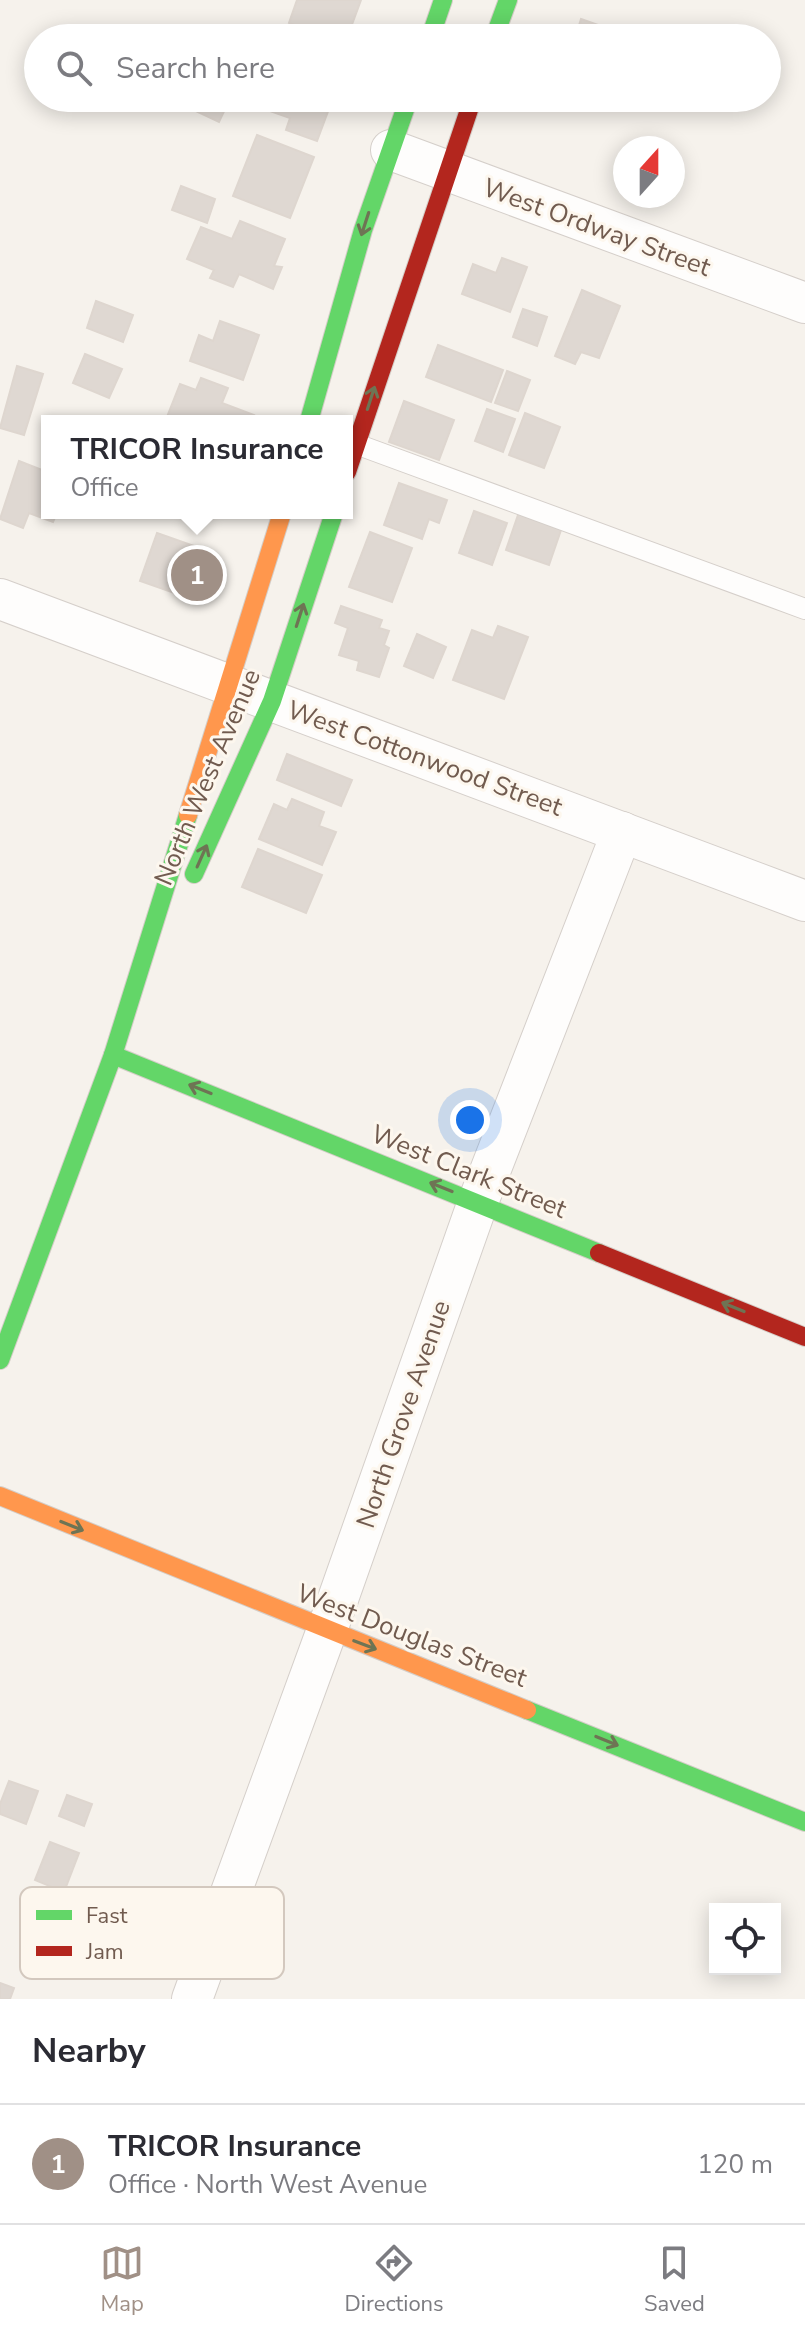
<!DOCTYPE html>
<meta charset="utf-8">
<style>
:root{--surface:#fff;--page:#f7f7f7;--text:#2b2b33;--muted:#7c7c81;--line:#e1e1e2;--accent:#a09086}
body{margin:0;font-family:"Nunito Sans",sans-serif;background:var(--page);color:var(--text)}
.controls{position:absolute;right:24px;bottom:24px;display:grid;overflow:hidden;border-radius:0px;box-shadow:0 4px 20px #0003}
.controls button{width:72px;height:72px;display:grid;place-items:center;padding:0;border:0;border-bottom:2px solid var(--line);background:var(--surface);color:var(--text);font:40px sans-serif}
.compass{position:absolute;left:613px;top:136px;width:72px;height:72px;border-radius:50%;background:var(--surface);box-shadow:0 4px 20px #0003;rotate:21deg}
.you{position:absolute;left:470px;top:1120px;width:28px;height:28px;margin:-20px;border:6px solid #fff;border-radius:50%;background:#1a73e8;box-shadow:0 0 0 12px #1a73e833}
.badge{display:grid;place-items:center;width:52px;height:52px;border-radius:50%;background:var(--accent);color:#fff;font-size:26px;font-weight:700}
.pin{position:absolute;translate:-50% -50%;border:4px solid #fff;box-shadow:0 2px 8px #0006}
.popup{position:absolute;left:41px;top:415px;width:312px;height:104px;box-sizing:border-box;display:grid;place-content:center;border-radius:0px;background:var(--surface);filter:drop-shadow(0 2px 6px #0005);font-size:26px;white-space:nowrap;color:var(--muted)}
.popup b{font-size:30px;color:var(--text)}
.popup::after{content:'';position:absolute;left:50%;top:100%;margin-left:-16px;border:16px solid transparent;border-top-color:var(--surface)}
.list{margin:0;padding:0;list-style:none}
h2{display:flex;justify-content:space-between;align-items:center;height:104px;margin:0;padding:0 32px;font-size:34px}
h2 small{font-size:26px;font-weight:400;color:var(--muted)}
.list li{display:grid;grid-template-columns:52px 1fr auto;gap:24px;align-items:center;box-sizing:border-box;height:120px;padding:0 32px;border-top:2px solid var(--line)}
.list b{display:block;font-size:30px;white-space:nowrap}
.list p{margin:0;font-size:26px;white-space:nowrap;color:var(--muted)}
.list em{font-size:26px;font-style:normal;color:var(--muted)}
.icon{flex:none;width:44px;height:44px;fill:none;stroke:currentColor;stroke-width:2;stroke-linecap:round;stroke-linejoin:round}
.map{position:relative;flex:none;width:805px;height:1999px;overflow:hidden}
.search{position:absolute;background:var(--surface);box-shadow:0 4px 20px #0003;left:24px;right:24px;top:24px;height:88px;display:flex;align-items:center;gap:20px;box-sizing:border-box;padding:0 28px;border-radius:44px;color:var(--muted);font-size:30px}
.sheet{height:224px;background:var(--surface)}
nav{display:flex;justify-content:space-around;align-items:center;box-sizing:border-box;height:112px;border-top:2px solid var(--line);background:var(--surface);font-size:22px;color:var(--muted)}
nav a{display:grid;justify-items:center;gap:4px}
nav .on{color:var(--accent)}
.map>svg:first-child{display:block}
.building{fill:#dfd8d2;stroke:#ded6cf;stroke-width:2}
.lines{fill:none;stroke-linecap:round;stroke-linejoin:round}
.lane-casing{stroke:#d5cfca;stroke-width:22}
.street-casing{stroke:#d5cfca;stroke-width:42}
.fast-casing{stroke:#d4cdc7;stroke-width:20}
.slow-casing{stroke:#d4cdc7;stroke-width:20}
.jam-casing{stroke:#d4cdc7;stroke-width:20}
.lane{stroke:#fefdfc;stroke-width:20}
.street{stroke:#fefdfc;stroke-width:40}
.fast{stroke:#63d668;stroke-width:18}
.slow{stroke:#ff974d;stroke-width:18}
.jam{stroke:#b3261e;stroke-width:18}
.oneway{stroke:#6e7454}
.labels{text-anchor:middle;stroke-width:6;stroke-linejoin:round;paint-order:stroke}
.street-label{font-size:26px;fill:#715b4f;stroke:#fdf7ee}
.key{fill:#fdf7ee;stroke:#d3c8be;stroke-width:2}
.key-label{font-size:22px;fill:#715b4f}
</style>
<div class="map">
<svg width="805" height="1999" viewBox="0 0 805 1999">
<rect width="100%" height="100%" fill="#f6f2ec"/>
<g class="building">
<path d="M297,0H361L347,38H330L289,23Z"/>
<path d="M581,19L635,38H575Z"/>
<path d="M186,98H219L228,103L219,122L183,105Z"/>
<path d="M268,98H333L317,141L286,130L290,118L264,109Z"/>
<path d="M257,135L314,157L290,218L233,196Z"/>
<path d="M181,186L215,199L207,223L172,210Z"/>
<path d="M240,221L285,239L274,266L282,267L273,289L239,274L233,287L210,278L214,270L187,259L201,227L232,239Z"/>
<path d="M502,258L527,267L510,312L462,294L473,264L496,273Z"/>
<path d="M582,290L620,306L599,358L581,352L575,364L555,356Z"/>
<path d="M96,301L133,315L123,342L87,328Z"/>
<path d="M523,309L547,317L537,346L513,337Z"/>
<path d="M220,321L259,335L243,380L190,361L199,335L213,341Z"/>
<path d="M438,345L503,370L491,402L426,377Z"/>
<path d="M85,354L122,369L109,398L73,383Z"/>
<path d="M17,366L43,374L24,435L0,428Z"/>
<path d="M507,371L530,380L518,411L495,403Z"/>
<path d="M201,378L228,388L222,403L254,415L251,421H177L167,417L180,384L196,390Z"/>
<path d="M404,401L454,420L439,460L389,442Z"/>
<path d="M487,409L515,419L503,452L475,441Z"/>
<path d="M525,413L560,427L544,468L509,455Z"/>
<path d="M19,461L47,472V513H57L53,522L29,513L23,528L0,519Z"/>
<path d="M399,483L447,500L439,523L429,519L422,539L384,525Z"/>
<path d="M474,511L507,523L492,565L459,553Z"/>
<path d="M519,512L562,527L549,565L506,550Z"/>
<path d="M370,532L412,548L392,602L349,587Z"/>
<path d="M157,533L217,554L200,602L140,581Z"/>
<path d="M341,606L382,620L379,628L389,631L384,645L389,648L379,677L357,670L359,661L339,655L348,628L335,623Z"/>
<path d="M498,626L528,637L504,699L453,680L472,630L493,638Z"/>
<path d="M417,634L446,647L433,678L404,666Z"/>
<path d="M287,754L352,780L341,806L277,780Z"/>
<path d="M292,799L324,812L319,826L336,832L322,865L259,839L274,804L287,810Z"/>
<path d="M258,849L322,875L306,913L242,887Z"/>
<path d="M9,1781L38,1791L26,1824L0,1814V1804Z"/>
<path d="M67,1795L92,1804L84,1826L59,1816Z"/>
<path d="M50,1842L79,1853L64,1892L35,1880Z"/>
<path d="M89,1902L133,1918L120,1954L61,1932L69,1910L84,1915Z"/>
<path d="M0,1983L14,1988L10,1999H0Z"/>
</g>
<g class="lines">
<defs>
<path id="lane" d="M356,444L805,609"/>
<g id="street">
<path d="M391,150L805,303"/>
<path d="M0,599L805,901"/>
<path d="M192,1999L327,1630L478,1202L622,832"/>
</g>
<g id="fast">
<path d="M430,38L443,0"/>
<path d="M494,38L508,0"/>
<path d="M309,421L363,230L409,98"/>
<path d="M194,874L272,701L334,513"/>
<path d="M113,1055L599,1253"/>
<path d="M0,1360L113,1055L188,815"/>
<path d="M527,1710L805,1822"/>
</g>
<g id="slow">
<path d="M188,815L282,513"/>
<path d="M0,1496L527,1710"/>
</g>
<g id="jam">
<path d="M347,472L473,98"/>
<path d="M599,1253L805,1337"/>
</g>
</defs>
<use href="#lane" class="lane-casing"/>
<use href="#street" class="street-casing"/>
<use href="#fast" class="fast-casing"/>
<use href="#slow" class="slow-casing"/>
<use href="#jam" class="jam-casing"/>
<use href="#lane" class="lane"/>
<use href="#street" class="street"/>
<use href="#fast" class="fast"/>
<use href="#slow" class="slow"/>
<use href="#jam" class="jam"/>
</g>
<defs><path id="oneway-shaft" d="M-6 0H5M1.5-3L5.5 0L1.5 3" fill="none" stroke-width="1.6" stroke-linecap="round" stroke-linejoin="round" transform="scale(2)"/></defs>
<g class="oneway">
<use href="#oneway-shaft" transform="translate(365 224) rotate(108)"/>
<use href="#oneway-shaft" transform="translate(371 398) rotate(-72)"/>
<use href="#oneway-shaft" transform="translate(300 615) rotate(-72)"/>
<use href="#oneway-shaft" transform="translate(202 856) rotate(-66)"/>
<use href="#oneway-shaft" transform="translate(200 1089) rotate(-158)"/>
<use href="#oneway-shaft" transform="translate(441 1187) rotate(-158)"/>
<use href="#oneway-shaft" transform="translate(733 1307) rotate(-158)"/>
<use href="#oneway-shaft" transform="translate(72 1526) rotate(22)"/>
<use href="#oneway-shaft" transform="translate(365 1645) rotate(21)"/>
<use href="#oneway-shaft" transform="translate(607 1741) rotate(22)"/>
</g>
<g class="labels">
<g class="street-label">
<text transform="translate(597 227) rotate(20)" y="9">West Ordway Street</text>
<text transform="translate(425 758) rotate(20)" y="9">West Cottonwood Street</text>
<text transform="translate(207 777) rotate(-67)" y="9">North West Avenue</text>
<text transform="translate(469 1171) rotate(22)" y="9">West Clark Street</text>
<text transform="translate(403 1414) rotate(-71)" y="9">North Grove Avenue</text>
<text transform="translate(412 1635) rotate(21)" y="9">West Douglas Street</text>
</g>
</g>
<rect x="20" y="1887" width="264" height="92" rx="12" class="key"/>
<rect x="36" y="1910" width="36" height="10" fill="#63d668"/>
<rect x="36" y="1946" width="36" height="10" fill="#b3261e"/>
<g class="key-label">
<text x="86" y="1923">Fast</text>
<text x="86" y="1959">Jam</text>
</g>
</svg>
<div class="controls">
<button><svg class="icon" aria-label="locate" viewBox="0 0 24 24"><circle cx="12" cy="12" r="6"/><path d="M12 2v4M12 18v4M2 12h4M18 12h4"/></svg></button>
</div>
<svg class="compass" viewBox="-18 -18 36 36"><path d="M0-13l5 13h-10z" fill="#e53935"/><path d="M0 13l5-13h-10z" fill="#7c7c81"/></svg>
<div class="you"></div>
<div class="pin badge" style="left:197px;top:575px">1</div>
<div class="popup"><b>TRICOR Insurance</b>Office</div>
<div class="search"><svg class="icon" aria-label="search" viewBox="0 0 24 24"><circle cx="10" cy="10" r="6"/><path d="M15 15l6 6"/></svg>Search here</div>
</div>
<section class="sheet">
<h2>Nearby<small></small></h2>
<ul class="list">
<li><span class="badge">1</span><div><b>TRICOR Insurance</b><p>Office · North West Avenue</p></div><em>120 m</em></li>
</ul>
</section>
<nav>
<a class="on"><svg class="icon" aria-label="map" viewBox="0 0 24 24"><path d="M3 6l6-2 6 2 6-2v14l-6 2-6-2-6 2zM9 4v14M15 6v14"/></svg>Map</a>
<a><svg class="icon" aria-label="directions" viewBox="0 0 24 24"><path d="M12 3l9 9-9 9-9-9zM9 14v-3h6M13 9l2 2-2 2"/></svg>Directions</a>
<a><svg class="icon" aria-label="saved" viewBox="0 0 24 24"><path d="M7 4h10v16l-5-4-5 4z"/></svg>Saved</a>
</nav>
